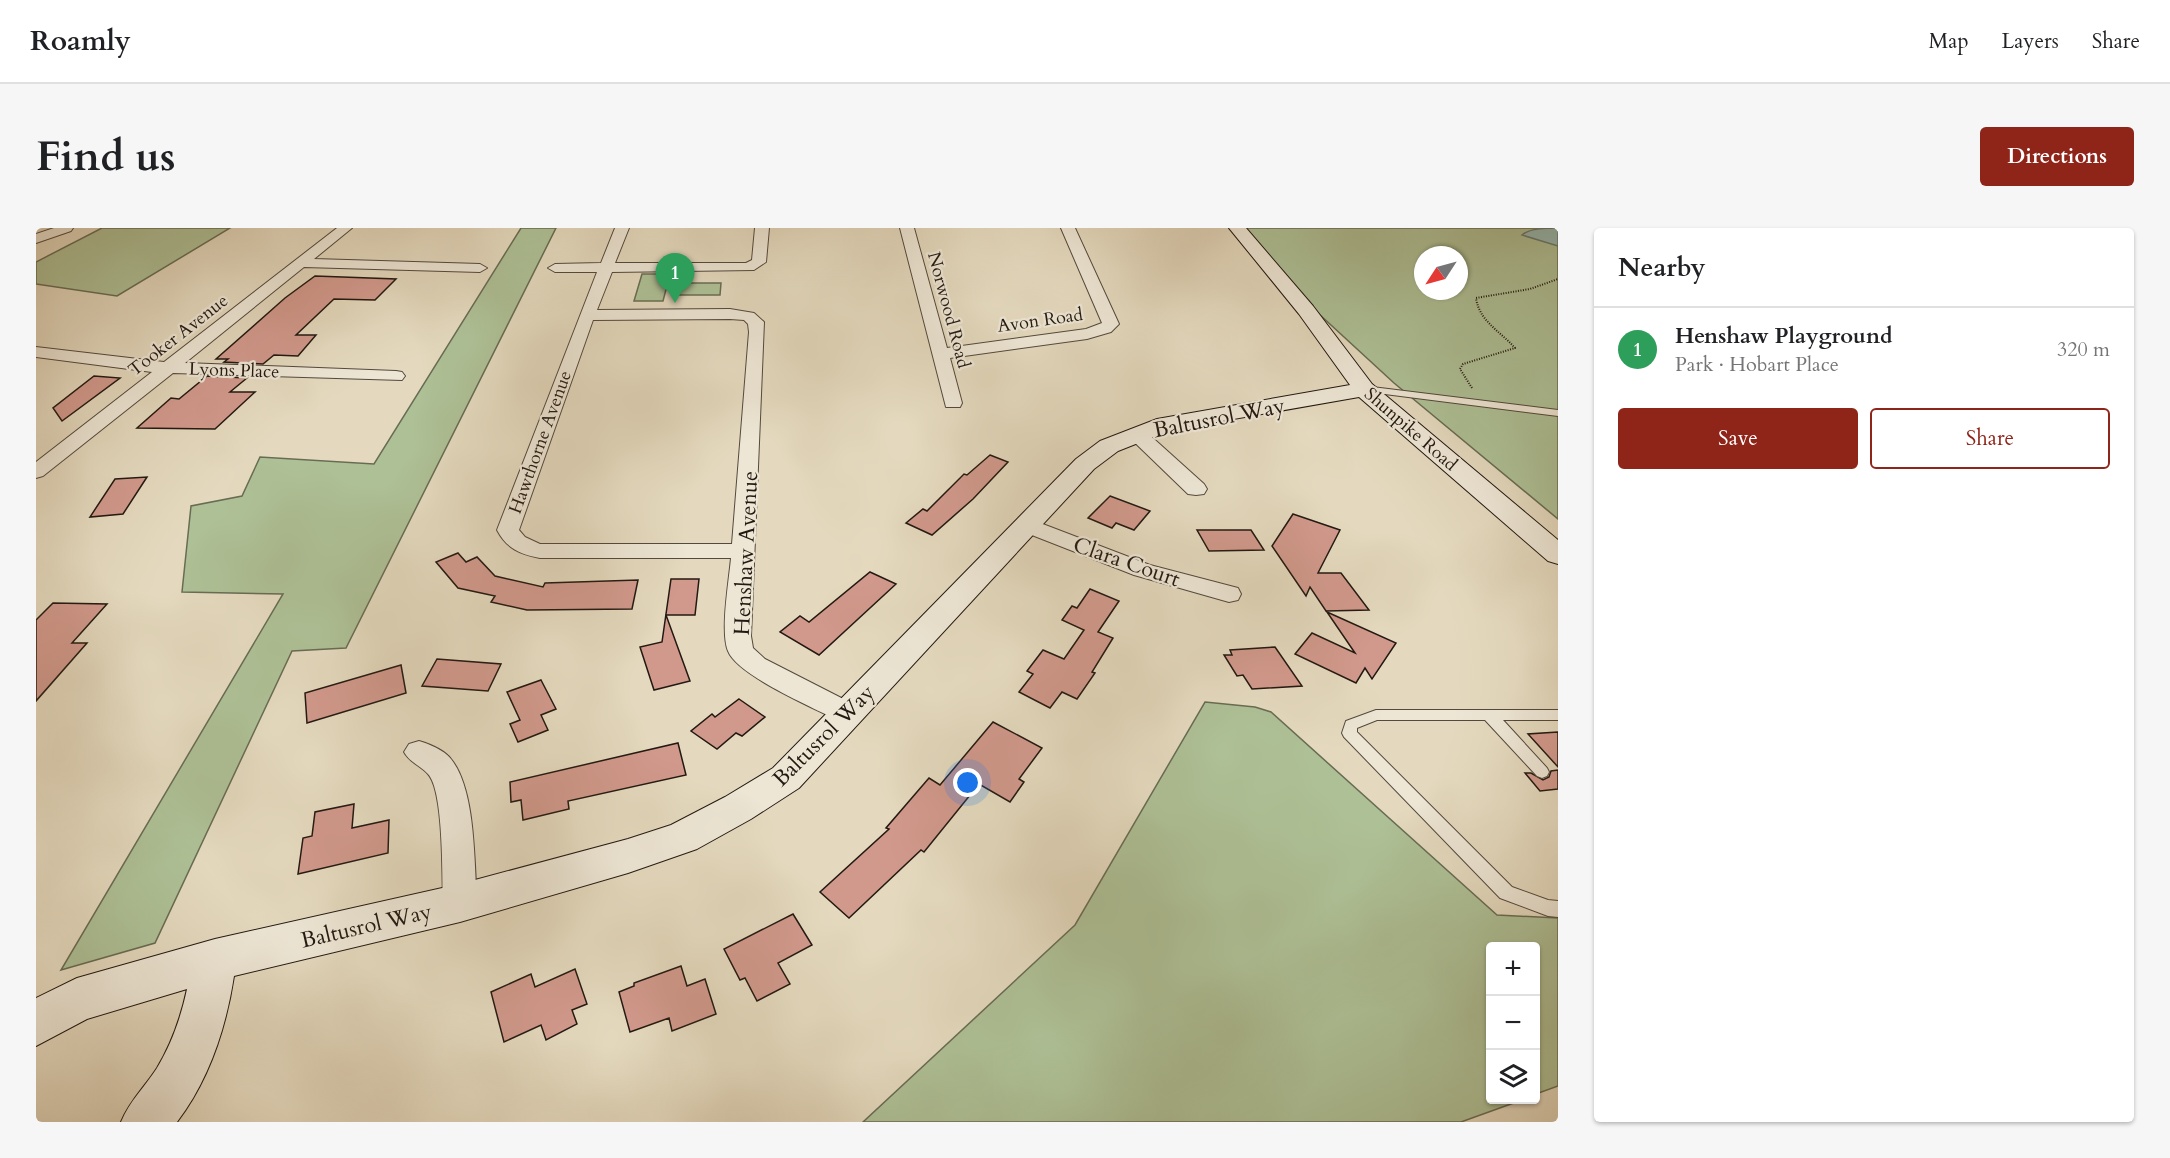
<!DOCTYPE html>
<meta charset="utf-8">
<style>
:root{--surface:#fff;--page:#f6f6f6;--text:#202124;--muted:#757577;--line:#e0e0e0;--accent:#8f2418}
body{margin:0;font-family:Cardo,serif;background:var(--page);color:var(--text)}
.controls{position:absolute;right:18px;bottom:18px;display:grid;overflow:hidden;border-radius:6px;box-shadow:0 2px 4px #0004}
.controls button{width:54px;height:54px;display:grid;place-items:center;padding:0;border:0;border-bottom:2px solid var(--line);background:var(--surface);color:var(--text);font:30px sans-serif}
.compass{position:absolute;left:1378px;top:18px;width:54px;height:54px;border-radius:50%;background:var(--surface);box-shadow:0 2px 4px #0004;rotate:234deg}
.you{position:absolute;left:932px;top:555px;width:21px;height:21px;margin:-15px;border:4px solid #fff;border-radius:50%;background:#1a73e8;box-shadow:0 0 0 9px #1a73e833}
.badge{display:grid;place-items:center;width:39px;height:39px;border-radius:50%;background:var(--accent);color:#fff;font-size:20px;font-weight:700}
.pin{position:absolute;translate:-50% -50px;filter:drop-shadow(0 2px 3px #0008)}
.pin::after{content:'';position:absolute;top:32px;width:21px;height:18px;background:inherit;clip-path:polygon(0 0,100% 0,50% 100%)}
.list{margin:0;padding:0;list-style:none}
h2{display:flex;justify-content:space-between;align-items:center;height:78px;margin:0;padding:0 24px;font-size:26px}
h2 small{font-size:20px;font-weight:400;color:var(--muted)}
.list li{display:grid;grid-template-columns:39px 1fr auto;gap:18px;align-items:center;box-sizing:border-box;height:84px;padding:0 24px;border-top:2px solid var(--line)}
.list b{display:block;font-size:22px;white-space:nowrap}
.list p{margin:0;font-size:20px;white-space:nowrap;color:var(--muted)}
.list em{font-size:20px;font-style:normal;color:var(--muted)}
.actions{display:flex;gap:12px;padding:18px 24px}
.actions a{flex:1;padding:14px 0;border:2px solid var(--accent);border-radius:6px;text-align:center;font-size:21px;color:var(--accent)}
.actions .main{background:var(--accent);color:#fff}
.icon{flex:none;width:33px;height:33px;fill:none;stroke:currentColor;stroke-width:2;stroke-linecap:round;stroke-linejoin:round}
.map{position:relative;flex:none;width:1522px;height:894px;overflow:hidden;border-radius:6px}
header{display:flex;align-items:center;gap:36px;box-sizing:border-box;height:84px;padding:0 30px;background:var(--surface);border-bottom:2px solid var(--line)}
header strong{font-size:28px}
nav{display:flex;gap:33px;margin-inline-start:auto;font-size:21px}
.intro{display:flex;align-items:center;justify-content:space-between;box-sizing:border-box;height:144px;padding:0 36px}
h1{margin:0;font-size:42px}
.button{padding:15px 27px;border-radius:6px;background:var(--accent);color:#fff;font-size:21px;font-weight:700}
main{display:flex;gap:36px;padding:0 36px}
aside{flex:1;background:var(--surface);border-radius:6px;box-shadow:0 2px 4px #0004}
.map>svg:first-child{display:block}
.green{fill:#aec096;stroke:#686c54;stroke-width:1.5;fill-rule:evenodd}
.water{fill:#95bab3;stroke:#677a73;stroke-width:1.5}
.building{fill:#d1998c;stroke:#231912;stroke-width:1.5}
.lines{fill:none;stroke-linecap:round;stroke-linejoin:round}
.lane-casing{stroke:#53493d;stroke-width:2}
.street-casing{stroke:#53493d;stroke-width:2}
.secondary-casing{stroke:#231912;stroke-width:2}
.path{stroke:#231912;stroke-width:2;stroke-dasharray:1 1.5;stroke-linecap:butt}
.lane{fill:#ede6d5;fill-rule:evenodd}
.street{fill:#ede6d5;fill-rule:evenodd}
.secondary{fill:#ede6d5;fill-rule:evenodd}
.labels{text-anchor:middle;stroke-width:4.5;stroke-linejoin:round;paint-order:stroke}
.far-street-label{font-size:18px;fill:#231912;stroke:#ede6d5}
.street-label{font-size:22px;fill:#231912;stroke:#ede6d5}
</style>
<header>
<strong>Roamly</strong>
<nav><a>Map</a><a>Layers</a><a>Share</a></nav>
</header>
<div class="intro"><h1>Find us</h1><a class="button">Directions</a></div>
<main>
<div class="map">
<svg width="1522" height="894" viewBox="0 0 1522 894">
<rect width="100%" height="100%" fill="#e4d9be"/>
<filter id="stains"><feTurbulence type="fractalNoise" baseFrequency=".00333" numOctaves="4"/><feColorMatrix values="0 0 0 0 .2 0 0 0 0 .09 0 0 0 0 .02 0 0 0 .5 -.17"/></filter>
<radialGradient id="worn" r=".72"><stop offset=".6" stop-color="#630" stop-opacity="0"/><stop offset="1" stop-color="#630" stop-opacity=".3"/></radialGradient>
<g class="green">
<path d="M66,0H194L81,68L0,56V34Z"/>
<path d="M485,0H520L310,420L256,423L119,715L25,742L247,366L146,364L155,278L206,268L224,229L338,236Z"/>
<path d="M1208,0H1522V291L1358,155L1283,86ZM1387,27H1423V63H1387Z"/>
<path d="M606,46H634L627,73H598Z"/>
<path d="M645,55H685L684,67H643Z"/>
<path d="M1169,474L1219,479L1235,484L1461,687L1522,690V858L1500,866V718H1454V872H1486L1425,894H827L1039,697Z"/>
</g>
<path class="water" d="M1522,0V18L1486,7C1494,0 1511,0 1522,0Z"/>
<g class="building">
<path d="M279,48L360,51L339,72L298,71L260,107H280L262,128L238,127L227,136L188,134L192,131H180L249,70Z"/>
<path d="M58,148L84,150L26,193L17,180Z"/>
<path d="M171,148L211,150L194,164H219L179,201L101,200L135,170L143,171Z"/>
<path d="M954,227L972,234L937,271L896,307L870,295L887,281L891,283L928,246L931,247Z"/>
<path d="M111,249L87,286L54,289L79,251Z"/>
<path d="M1074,268L1114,283L1098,302L1080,295L1076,300L1052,290Z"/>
<path d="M1257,286L1304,302L1282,345H1305L1333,382L1290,383L1274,359L1270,368L1236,318Z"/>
<path d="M1161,302H1215L1228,322L1173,323Z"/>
<path d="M422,325L430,334L441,329L459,348L507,359L509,355L602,352L596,381L491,382L455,374L459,368L422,360L400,334Z"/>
<path d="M834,344L860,356L783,427L744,404L764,388L773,394Z"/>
<path d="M635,351H663L659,387H630L654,453L618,462L604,419L626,414Z"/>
<path d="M1054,361L1083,373L1062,404L1077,410L1056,444L1059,445L1041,471L1026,464L1014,480L983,464L997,446L991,443L1007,422L1028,431L1048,402L1026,392L1036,378L1041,380Z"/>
<path d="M17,375L71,376L36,415H51L0,473V392Z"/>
<path d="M1291,384L1360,415L1336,451L1329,440L1320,455L1259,426L1276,405L1319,425Z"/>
<path d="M1239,419L1266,458L1216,461L1207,447L1201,448L1188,427H1196L1194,422Z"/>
<path d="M401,431L465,436L452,463L386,458Z"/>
<path d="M365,437L370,465L271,495L269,465Z"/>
<path d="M505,452L520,481L505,487L512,502L482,514L474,496L484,492L471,464Z"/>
<path d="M703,471L729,489L706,508L700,505L681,521L655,503L676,486L679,489Z"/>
<path d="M957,494L1006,520L983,551L988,554L974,574L943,556L888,624L885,622L813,690L784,664L853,601L850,600L893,550L904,557Z"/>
<path d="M1522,504V539L1492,506Z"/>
<path d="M642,515L650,547L532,573L533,581L487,592L485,572L475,574L474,554Z"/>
<path d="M1522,542V561L1504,563L1489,545H1495L1507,552L1513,549L1515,543Z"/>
<path d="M318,576L316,600L353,592L352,625L262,646L267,610L276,608L279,584Z"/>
<path d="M757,686L776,717L742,735L754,756L721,773L709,750L704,752L688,721Z"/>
<path d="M645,738L651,758L669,751L680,786L636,803L633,790L594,804L583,764L598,758V755Z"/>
<path d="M539,741L551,776L536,782L541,796L510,812L505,797L468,814L455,764L495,746L499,759Z"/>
</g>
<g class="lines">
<defs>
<g id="lane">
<path d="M1328,158L1522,182V188L1325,163L1323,161Z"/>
<path d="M1340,482H1522V492H1467L1511,540L1513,544L1511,548L1506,550L1501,548L1449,492H1341L1321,500V504L1476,659L1512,672L1522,673V689L1512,688L1464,670L1308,509L1306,505L1310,493Z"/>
</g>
<g id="street">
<path d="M18,0H37L35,3L0,15V6Z"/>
<path d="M301,0H316L278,31L444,36L451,40L444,44L268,39L149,135L360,143L366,144L369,148L366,152L137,145L7,248L0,250V234L116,144L0,129V119L128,134Z"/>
<path d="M579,0H593L579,35H710L716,32L719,0H733L730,34L718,42L576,44L561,82L694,81L718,85L728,94L715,408L717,420L729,431L821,478L825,485L821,492L811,496L801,492C776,479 701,447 692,423C684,404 693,353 695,330H504C484,326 471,321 461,302L561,44H519L512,40L519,36L565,35ZM694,91L708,92L712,96L713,104L696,316H504L489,309L483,302L557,92Z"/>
<path d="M864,0H878L911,120L1050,101L1066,95L1025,0H1039L1083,96L1075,104L1051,111L914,130L926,175L924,179H910Z"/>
<path d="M1101,200L1108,202L1168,256L1171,261L1168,266L1160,267L1152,266L1094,210L1091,206L1094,202Z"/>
<path d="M991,290L1114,337L1202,360L1205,366L1202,372L1193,374L1098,347L983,302L980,297L983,292Z"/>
<path d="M383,513C393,516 408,522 415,531C440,562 438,635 441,675L436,686L424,690L412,686L407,675C406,648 408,563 392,546C384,537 374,535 368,524L373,516Z"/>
</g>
<path id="secondary" d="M1193,0H1210L1277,78L1336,156L1522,312V336L1512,333L1323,169L1135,202L1082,223L1058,241L763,560L715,591L661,621L592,645L424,694L198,748C190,800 173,852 141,894H85C94,872 109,859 121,840C136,815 145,789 151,761L51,791L0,818V770L41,750L179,711L424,656L592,611L635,597L689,569L737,540L1040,231L1064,213L1121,191L1314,157L1263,86Z"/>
</defs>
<use href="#lane" class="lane-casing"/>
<use href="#street" class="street-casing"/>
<use href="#secondary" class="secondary-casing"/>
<path class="path" d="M1436,160L1424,141L1427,136L1479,120C1465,104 1443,93 1440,70L1494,61L1522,51"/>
<use href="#lane" class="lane"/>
<use href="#street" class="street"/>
<use href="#secondary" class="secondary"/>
</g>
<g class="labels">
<g class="far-street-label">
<text transform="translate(913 82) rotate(75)" y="6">Norwood Road</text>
<text transform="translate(1004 92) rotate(-8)" y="6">Avon Road</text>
<text transform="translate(142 107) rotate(-38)" y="6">Tooker Avenue</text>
<text transform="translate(198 142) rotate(2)" y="6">Lyons Place</text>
<text transform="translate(1375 201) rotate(41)" y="6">Shunpike Road</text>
<text transform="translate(504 214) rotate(-70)" y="6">Hawthorne Avenue</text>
</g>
<g class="street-label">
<text transform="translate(1183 189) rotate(-11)" y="8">Baltusrol Way</text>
<text transform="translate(709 325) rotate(-87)" y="8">Henshaw Avenue</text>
<text transform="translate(1091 333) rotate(19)" y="8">Clara Court</text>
<text transform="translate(787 507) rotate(-45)" y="8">Baltusrol Way</text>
<text transform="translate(330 697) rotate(-13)" y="8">Baltusrol Way</text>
</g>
</g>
<rect width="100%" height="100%" filter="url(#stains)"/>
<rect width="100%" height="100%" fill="url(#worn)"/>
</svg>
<div class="controls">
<button>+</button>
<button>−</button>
<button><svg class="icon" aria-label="layers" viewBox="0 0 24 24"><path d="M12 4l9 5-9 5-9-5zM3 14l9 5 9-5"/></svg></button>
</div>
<svg class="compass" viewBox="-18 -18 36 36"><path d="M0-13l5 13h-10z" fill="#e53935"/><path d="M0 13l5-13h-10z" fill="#757577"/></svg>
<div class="you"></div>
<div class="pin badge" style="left:639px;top:75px;background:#2e9e5b">1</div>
</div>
<aside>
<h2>Nearby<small></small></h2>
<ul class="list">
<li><span class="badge" style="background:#2e9e5b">1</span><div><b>Henshaw Playground</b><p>Park · Hobart Place</p></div><em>320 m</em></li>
</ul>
<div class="actions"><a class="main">Save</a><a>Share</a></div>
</aside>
</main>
